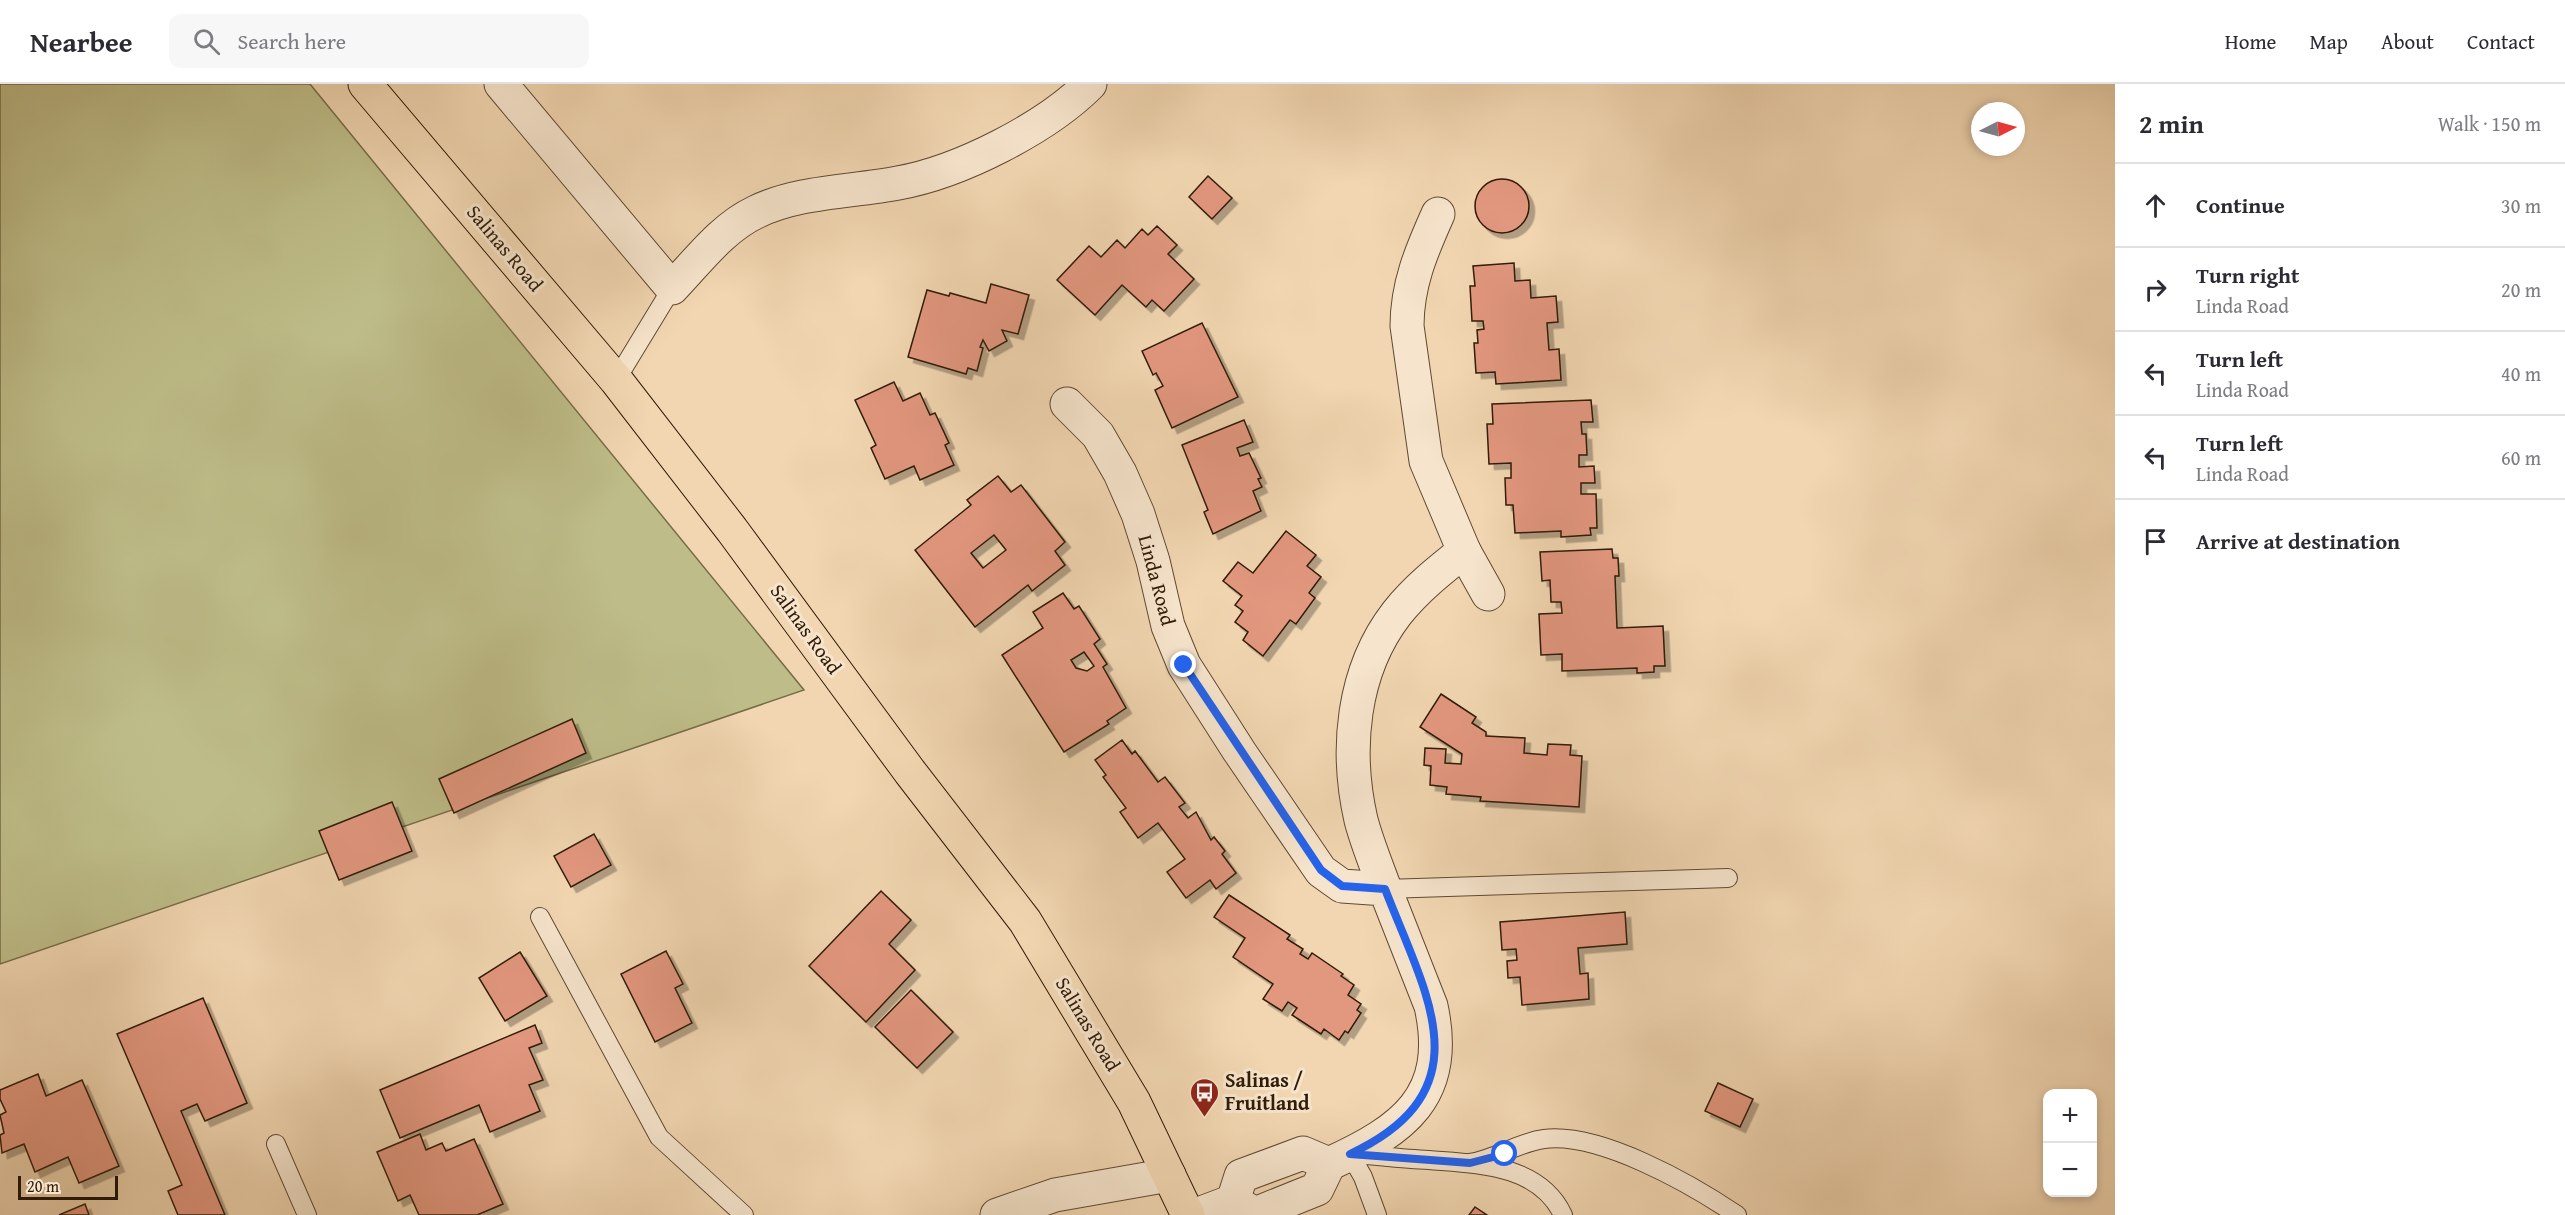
<!DOCTYPE html>
<meta charset="utf-8">
<style>
:root{--surface:#fff;--page:#f7f7f7;--text:#2b2b33;--muted:#7c7c81;--line:#e1e1e2}
body{margin:0;font-family:"Gentium Book Plus",serif;background:var(--page);color:var(--text)}
.controls{position:absolute;right:18px;bottom:18px;display:grid;overflow:hidden;border-radius:12px;box-shadow:0 3px 9px #0003}
.controls button{width:54px;height:54px;display:grid;place-items:center;padding:0;border:0;border-bottom:2px solid var(--line);background:var(--surface);color:var(--text);font:30px sans-serif}
.compass{position:absolute;left:1971px;top:18px;width:54px;height:54px;border-radius:50%;background:var(--surface);box-shadow:0 3px 9px #0003;rotate:84deg}
.scale{position:absolute;left:18px;bottom:15px;width:100px;box-sizing:border-box;padding-left:6px;border:3px solid #301b07;border-top:0;font-size:16px;line-height:21px;white-space:nowrap;color:#301b07;-webkit-text-stroke:4px #f6e4cc;paint-order:stroke}
.stop{position:absolute;width:18px;height:18px;margin:-14px;border:4px solid #2563eb;border-radius:50%;background:#fff}
.stop.end{background:#2563eb;border-color:#fff;box-shadow:0 2px 6px #0008}
.list{margin:0;padding:0;list-style:none}
h2{display:flex;justify-content:space-between;align-items:center;height:78px;margin:0;padding:0 24px;font-size:26px}
h2 small{font-size:20px;font-weight:400;color:var(--muted)}
.list li{display:grid;grid-template-columns:39px 1fr auto;gap:18px;align-items:center;box-sizing:border-box;height:84px;padding:0 24px;border-top:2px solid var(--line)}
.list b{display:block;font-size:22px;white-space:nowrap}
.list p{margin:0;font-size:20px;white-space:nowrap;color:var(--muted)}
.list em{font-size:20px;font-style:normal;color:var(--muted)}
.icon{flex:none;width:33px;height:33px;fill:none;stroke:currentColor;stroke-width:2;stroke-linecap:round;stroke-linejoin:round}
.map{position:relative;flex:none;width:2115px;height:1131px;overflow:hidden}
header{display:flex;align-items:center;gap:36px;box-sizing:border-box;height:84px;padding:0 30px;background:var(--surface);border-bottom:2px solid var(--line)}
header strong{font-size:28px}
nav{display:flex;gap:33px;margin-inline-start:auto;font-size:21px}
.search{width:420px;height:54px;background:var(--page);display:flex;align-items:center;gap:15px;box-sizing:border-box;padding:0 21px;border-radius:12px;color:var(--muted);font-size:22px}
main{display:flex}
aside{flex:1;background:var(--surface)}
.map>svg:first-child{display:block}
.green{fill:#bebd89;stroke:#776c48;stroke-width:1.5}
.building{fill:#e2977f;stroke:#301b07;stroke-width:1.5;fill-rule:evenodd;filter:url(#shadow)}
.lines{fill:none;stroke-linecap:round;stroke-linejoin:round}
.lane-casing{stroke:#604a32;stroke-width:20}
.street-casing{stroke:#604a32;stroke-width:35}
.primary-casing{stroke:#301b07;stroke-width:35}
.lane{stroke:#f6e4cc;stroke-width:18}
.street{stroke:#f6e4cc;stroke-width:33}
.primary{stroke:#f1d6b1;stroke-width:33}
.route{stroke:#2563eb;stroke-width:8}
.labels{text-anchor:middle;stroke-width:6;stroke-linejoin:round;paint-order:stroke}
.street-label{font-size:20px;fill:#301b07;stroke:#f6e4cc}
.poi-label{font-size:20px;font-weight:bold;fill:#301b07;stroke:#f6e4cc;text-anchor:start}
</style>
<header>
<strong>Nearbee</strong>
<div class="search"><svg class="icon" aria-label="search" viewBox="0 0 24 24"><circle cx="10" cy="10" r="6"/><path d="M15 15l6 6"/></svg>Search here</div>
<nav><a>Home</a><a>Map</a><a>About</a><a>Contact</a></nav>
</header>
<main>
<div class="map">
<svg width="2115" height="1131" viewBox="0 0 2115 1131">
<defs>
<filter id="shadow"><feDropShadow dx="5.5" dy="5.5" stdDeviation="0" flood-color="#0004"/></filter>
</defs>
<rect width="100%" height="100%" fill="#f1d6b1"/>
<filter id="stains"><feTurbulence type="fractalNoise" baseFrequency=".00333" numOctaves="4"/><feColorMatrix values="0 0 0 0 .2 0 0 0 0 .09 0 0 0 0 .02 0 0 0 .5 -.17"/></filter>
<radialGradient id="worn" r=".72"><stop offset=".6" stop-color="#630" stop-opacity="0"/><stop offset="1" stop-color="#630" stop-opacity=".3"/></radialGradient>
<path class="green" d="M0,0H310L804,606L0,880Z"/>
<g class="building">
<path d="M1208,92L1232,114L1212,135L1189,113Z"/>
<circle cx="1502" cy="122" r="27"/>
<path d="M1157,142L1177,161L1168,170L1194,195L1164,227L1152,216L1146,223L1122,201L1095,231L1057,196L1089,162L1101,173L1117,156L1125,164L1142,145L1148,151Z"/>
<path d="M1514,179L1515,197L1530,196L1531,214L1556,212L1558,238L1547,239L1549,266L1559,265L1561,296L1496,300L1495,288L1476,289L1474,259H1478L1477,246L1484,245L1483,237H1472L1470,202H1475L1473,182Z"/>
<path d="M991,200L1029,211L1018,250L1002,246L1007,257L989,267L983,256L980,263L983,264L977,287L968,284L966,290L908,273L927,206L949,212L950,209L986,219Z"/>
<path d="M1202,239L1238,313L1172,344L1155,306L1163,302L1156,289L1153,291L1142,267Z"/>
<path d="M894,298L903,317L920,309L930,331L935,329L949,359L945,361L954,381L920,396L914,382L885,395L871,364L876,361L855,316Z"/>
<path d="M1591,316L1593,338H1581L1582,350H1586L1587,371H1579V383L1594,382L1595,399H1581V410H1596L1597,444H1590L1591,451L1561,453V447L1515,449L1513,421H1506L1505,394H1511V379L1489,380L1487,340H1493L1492,320Z"/>
<path d="M1244,336L1253,358L1237,364L1240,372L1249,369L1261,394L1258,395L1262,403L1253,407L1261,427L1213,450L1204,428L1208,426L1182,361Z"/>
<path d="M998,392L1011,408L1021,401L1065,458L1055,467L1065,481L1032,507L1028,501L975,543L915,466L971,421L967,416ZM994,451L1006,466L983,484L971,469Z"/>
<path d="M1286,447L1316,471L1307,482L1321,493L1309,509L1315,514L1296,540L1290,536L1263,572L1243,556L1248,548L1235,538L1243,527L1235,521L1242,512L1223,497L1238,478L1253,489Z"/>
<path d="M1612,465L1613,474H1618L1619,492H1615L1617,544L1663,542L1665,582H1654V588L1637,589V584L1562,587V570L1541,571L1539,530L1562,529L1561,518H1551L1550,496L1542,497L1540,468Z"/>
<path d="M1063,509L1074,525L1079,522L1100,555L1094,560L1107,580L1103,583L1126,624L1107,637L1109,640L1064,668L1002,571L1043,544L1033,528ZM1084,568L1094,582L1087,587L1076,584L1071,576Z"/>
<path d="M1441,610L1476,633L1472,639L1486,648V652L1525,654L1524,669L1547,671L1548,660L1571,661L1570,671L1582,672L1579,723L1480,717L1481,713L1446,710L1447,703L1430,701L1431,682L1424,681L1425,664L1446,665L1445,679L1461,680L1462,670L1420,643Z"/>
<path d="M572,635L586,669L454,729L439,695Z"/>
<path d="M1122,656L1132,670L1135,667L1158,698L1165,693L1185,719L1179,723L1188,734L1196,728L1211,756L1214,753L1225,767L1222,770L1236,789L1216,805L1210,796L1186,814L1167,788L1185,775L1158,739L1138,754L1120,728L1126,724L1103,693L1106,691L1095,676Z"/>
<path d="M392,718L412,767L339,796L319,747Z"/>
<path d="M594,750L611,781L571,803L554,772Z"/>
<path d="M881,807L911,836L889,860L915,886L866,938L809,882Z"/>
<path d="M1229,811L1290,851L1287,855L1303,865L1300,870L1308,875L1312,869L1343,890L1341,892L1354,901L1348,911L1361,920L1357,926L1361,929L1348,949L1345,947L1339,956L1324,945L1321,950L1292,931L1297,924L1288,918L1282,927L1263,915L1273,900L1233,873L1245,854L1214,833Z"/>
<path d="M1625,828L1627,860L1578,864L1580,890L1588,889L1589,915L1522,921L1520,893L1508,894L1507,877L1517,876L1516,865L1502,866L1500,838Z"/>
<path d="M666,867L683,900L675,904L692,939L655,958L621,890Z"/>
<path d="M520,868L547,912L505,937L479,894Z"/>
<path d="M911,906L953,948L917,984L875,943Z"/>
<path d="M203,914L247,1019L205,1037L197,1020L181,1027L225,1131H178L168,1107L182,1101L117,950Z"/>
<path d="M535,941L542,959L529,964L543,996L529,1001L540,1027L490,1048L479,1021L400,1054L380,1006Z"/>
<path d="M38,990L46,1012L82,996L119,1082L79,1099L68,1073L35,1088L24,1060L2,1069L0,1051L4,1049L0,1031L6,1028L0,1015V1006Z"/>
<path d="M1718,999L1753,1015L1740,1043L1705,1027Z"/>
<path d="M420,1050L426,1066L442,1059L446,1067L474,1055L503,1120L477,1131H419L410,1111L398,1117L377,1068Z"/>
<path d="M85,1120L89,1131H59Z"/>
<path d="M1475,1123L1487,1131H1469Z"/>
</g>
<g class="lines">
<defs>
<g id="lane">
<path d="M616,296L672,204"/>
<path d="M1385,805L1728,794"/>
<path d="M540,833L659,1053L744,1131"/>
<path d="M276,1060L307,1131"/>
<path d="M1350,1070L1363,1093L1377,1131"/>
<path d="M1355,1070C1380,1072 1404,1075 1429,1076C1477,1080 1539,1080 1563,1131"/>
<path d="M1470,1079C1496,1075 1519,1058 1544,1055C1600,1048 1691,1100 1737,1131"/>
</g>
<g id="street">
<path d="M501,0L672,204C698,177 722,144 756,128C799,107 852,108 898,99C960,88 1046,44 1090,0"/>
<path d="M1067,320L1098,351L1120,389L1138,430L1153,477L1168,542L1184,581L1239,667L1321,787L1342,802L1385,805L1431,922C1451,1013 1403,1046 1329,1080L1317,1105L1255,1130L1233,1117"/>
<path d="M1464,467L1488,510"/>
<path d="M1385,805C1377,783 1367,759 1361,736C1345,666 1352,587 1397,529C1416,505 1440,486 1464,467L1426,377L1407,242C1407,201 1421,168 1438,130"/>
<path d="M1233,1117L1241,1092L1303,1069L1329,1080"/>
<path d="M997,1131L1055,1111L1169,1091"/>
<path d="M1196,1131L1233,1117"/>
</g>
<path id="primary" d="M365,0L616,296L732,446L910,688L1025,837L1134,1018L1188,1131"/>
</defs>
<use href="#lane" class="lane-casing"/>
<use href="#street" class="street-casing"/>
<use href="#primary" class="primary-casing"/>
<use href="#lane" class="lane"/>
<use href="#street" class="street"/>
<use href="#primary" class="primary"/>
</g>
<g class="lines">
<path class="route" d="M1184,581L1321,786L1342,802L1385,805C1426,911 1487,1006 1350,1070L1470,1079L1505,1070"/>
</g>
<defs>
<symbol id="bus-pin" viewBox="-11 -11 22 30"><path d="M0 17L-7.5 6A9.5 9.5 0 1 1 7.5 6Z" fill="#8f2418" stroke="#f6e4cc"/><path d="M-5-6H5V4H4V6H2V4H-2V6H-4V4H-5ZM-3.5-4V0h7V-4ZM-3.5 1.2v1.5H-2V1.2ZM2 1.2v1.5H3.5V1.2Z" fill="#fff"/></symbol>
</defs>
<g fill-rule="evenodd">
<use href="#bus-pin" x="1188" y="992" width="33" height="45"/>
</g>
<g class="labels">
<g class="street-label">
<text transform="translate(505 164) rotate(50)" y="7">Salinas Road</text>
<text transform="translate(1157 496) rotate(75)" y="7">Linda Road</text>
<text transform="translate(806 545) rotate(54)" y="7">Salinas Road</text>
<text transform="translate(1088 940) rotate(59)" y="7">Salinas Road</text>
</g>
<g class="poi-label">
<text x="1225" y="1003">Salinas /<tspan x="1225" dy="23">Fruitland</tspan></text>
</g>
</g>
<rect width="100%" height="100%" filter="url(#stains)"/>
<rect width="100%" height="100%" fill="url(#worn)"/>
</svg>
<div class="controls">
<button>+</button>
<button>−</button>
</div>
<svg class="compass" viewBox="-18 -18 36 36"><path d="M0-13l5 13h-10z" fill="#e53935"/><path d="M0 13l5-13h-10z" fill="#7c7c81"/></svg>
<div class="scale">20 m</div>
<div class="stop" style="left:1505px;top:1070px"></div>
<div class="stop end" style="left:1184px;top:581px"></div>
</div>
<aside>
<h2>2 min<small>Walk · 150 m</small></h2>
<ul class="list">
<li><svg class="icon" aria-label="ahead" viewBox="0 0 24 24"><path d="M12 20V5M6 11l6-6 6 6"/></svg><div><b>Continue</b></div><em>30 m</em></li>
<li><svg class="icon" aria-label="right" viewBox="0 0 24 24"><path d="M7 20v-9h11M14 6l5 5-5 5"/></svg><div><b>Turn right</b><p>Linda Road</p></div><em>20 m</em></li>
<li><svg class="icon" aria-label="left" viewBox="0 0 24 24"><path d="M17 20v-9H6M10 6l-5 5 5 5"/></svg><div><b>Turn left</b><p>Linda Road</p></div><em>40 m</em></li>
<li><svg class="icon" aria-label="left" viewBox="0 0 24 24"><path d="M17 20v-9H6M10 6l-5 5 5 5"/></svg><div><b>Turn left</b><p>Linda Road</p></div><em>60 m</em></li>
<li><svg class="icon" aria-label="arrive" viewBox="0 0 24 24"><path d="M6 21V4h12l-3 4 3 4H6"/></svg><div><b>Arrive at destination</b></div></li>
</ul>
</aside>
</main>
